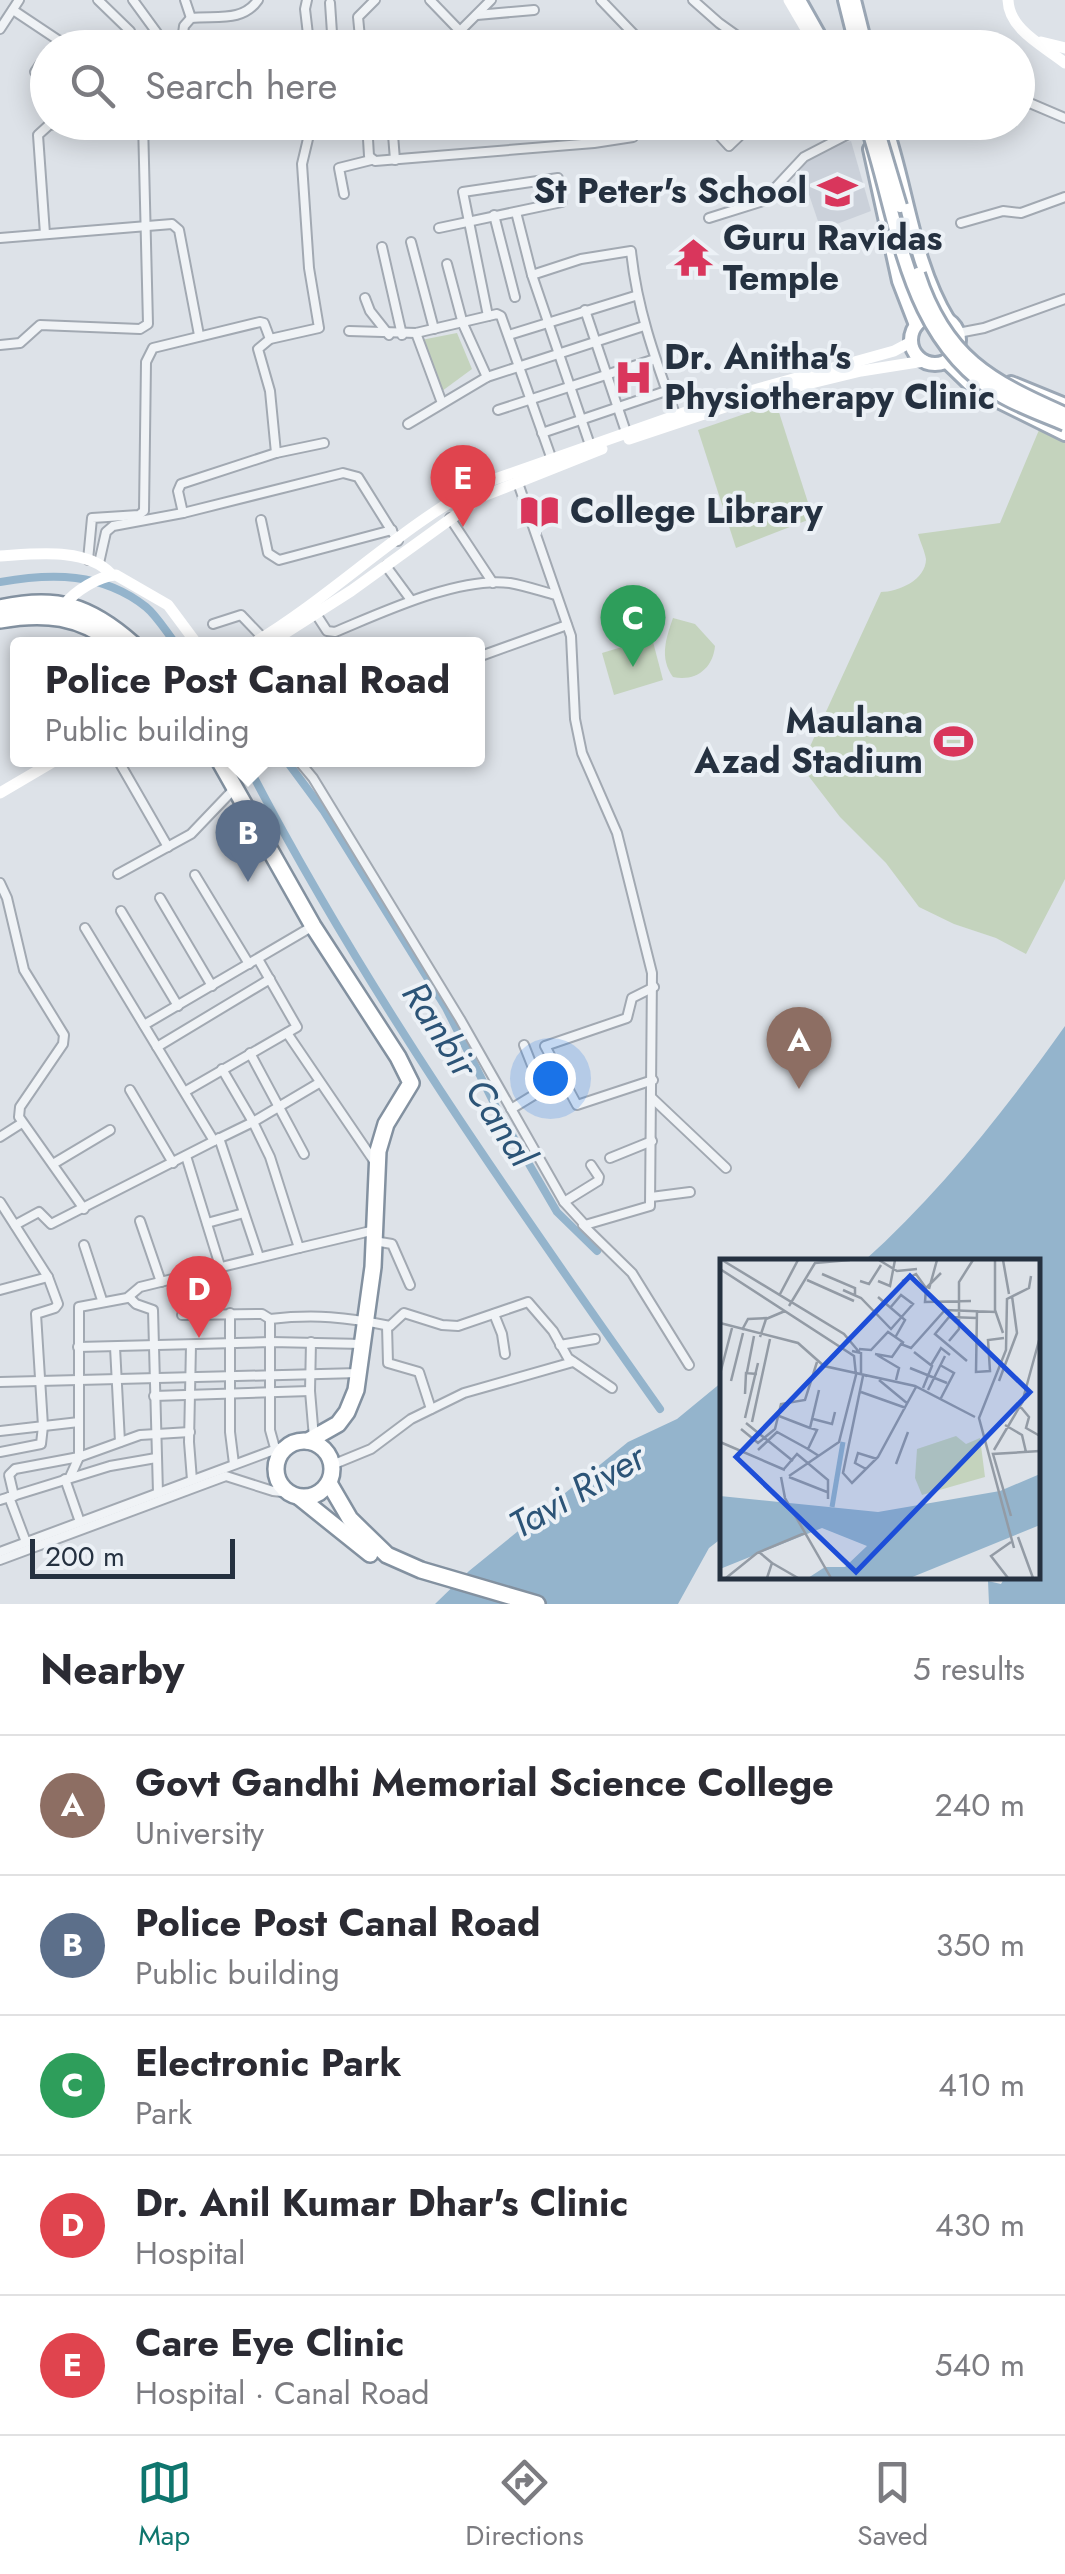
<!DOCTYPE html>
<meta charset="utf-8">
<style>
:root{--surface:#fff;--page:#f7f7f7;--text:#2b2b33;--muted:#7c7c81;--line:#e1e1e2;--accent:#0f766e}
body{margin:0;font-family:Jost,sans-serif;background:var(--page);color:var(--text)}
.scale{position:absolute;left:30px;bottom:25px;width:205px;box-sizing:border-box;padding-left:10px;border:5px solid #253140;border-top:0;font-size:28px;line-height:35px;white-space:nowrap;color:#253140;-webkit-text-stroke:8px #ecf1f6;paint-order:stroke}
.you{position:absolute;left:550px;top:1078px;width:35px;height:35px;margin:-25px;border:8px solid #fff;border-radius:50%;background:#1a73e8;box-shadow:0 0 0 15px #1a73e833}
.badge{display:grid;place-items:center;width:65px;height:65px;border-radius:50%;background:var(--accent);color:#fff;font-size:32px;font-weight:700}
.pin{position:absolute;translate:-50% -82px;filter:drop-shadow(0 2px 5px #0008)}
.pin::after{content:'';position:absolute;top:52px;width:35px;height:30px;background:inherit;clip-path:polygon(0 0,100% 0,50% 100%)}
.popup{position:absolute;left:10px;top:637px;width:475px;height:130px;box-sizing:border-box;display:grid;place-content:center;border-radius:10px;background:var(--surface);filter:drop-shadow(0 2px 8px #0005);font-size:32px;white-space:nowrap;color:var(--muted)}
.popup b{font-size:38px;color:var(--text)}
.popup::after{content:'';position:absolute;left:50%;top:100%;margin-left:-20px;border:20px solid transparent;border-top-color:var(--surface)}
.list{margin:0;padding:0;list-style:none}
h2{display:flex;justify-content:space-between;align-items:center;height:130px;margin:0;padding:0 40px;font-size:42px}
h2 small{font-size:32px;font-weight:400;color:var(--muted)}
.list li{display:grid;grid-template-columns:65px 1fr auto;gap:30px;align-items:center;box-sizing:border-box;height:140px;padding:0 40px;border-top:2px solid var(--line)}
.list b{display:block;font-size:38px;white-space:nowrap}
.list p{margin:0;font-size:32px;white-space:nowrap;color:var(--muted)}
.list em{font-size:32px;font-style:normal;color:var(--muted)}
.icon{flex:none;width:55px;height:55px;fill:none;stroke:currentColor;stroke-width:2;stroke-linecap:round;stroke-linejoin:round}
.map{position:relative;flex:none;width:1065px;height:1604px;overflow:hidden}
.search{position:absolute;background:var(--surface);box-shadow:0 5px 25px #0003;left:30px;right:30px;top:30px;height:110px;display:flex;align-items:center;gap:25px;box-sizing:border-box;padding:0 35px;border-radius:55px;color:var(--muted);font-size:38px}
.sheet{height:830px;background:var(--surface)}
nav{display:flex;justify-content:space-around;align-items:center;box-sizing:border-box;height:140px;border-top:2px solid var(--line);background:var(--surface);font-size:28px;color:var(--muted)}
nav a{display:grid;justify-items:center;gap:5px}
nav .on{color:var(--accent)}
.map>svg:first-child{display:block}
.built{fill:#cbd1da}
.green{fill:#c4d3bd}
.water{fill:#94b4cc}
.lines{fill:none;stroke-linecap:round;stroke-linejoin:round}
.canal{stroke:#94b4cc;stroke-width:8}
.street-casing{stroke:#a2a9b2;stroke-width:12}
.primary-casing{stroke:#9ba7b5;stroke-width:18}
.highway-casing{stroke:#8391a0;stroke-width:20}
.street{stroke:#f0f3f6;stroke-width:8}
.secondary{stroke:#fff;stroke-width:11}
.primary{stroke:#fff;stroke-width:12}
.highway{stroke:#fff;stroke-width:15}
.primary-bridge-casing{stroke:#9ba7b5;stroke-width:18;stroke-linecap:butt}
.primary-bridge{stroke:#fff;stroke-width:12}
.labels{text-anchor:middle;stroke-width:8;stroke-linejoin:round;paint-order:stroke}
.poi-label{font-size:35px;font-weight:bold;fill:#253140;stroke:#ecf1f6;text-anchor:start}
.water-label{font-size:38px;font-style:italic;fill:#2c5477;stroke:#ecf1f6}
.inset-river{fill:none;stroke:#94b4cc;stroke-width:5}
.inset-road{fill:none;stroke:#939ba5;stroke-width:2.5}
.view{fill:#1d4ed8;fill-opacity:0.15;stroke:#1d4ed8;stroke-width:5}
.inset-edge{fill:none;stroke:#253140;stroke-width:5}
</style>
<div class="map">
<svg width="1065" height="1604" viewBox="0 0 1065 1604">
<rect width="100%" height="100%" fill="#dde2e8"/>
<path class="built" d="M851,141L871,211L821,230L801,171L802,161L838,144Z"/>
<g class="green">
<path d="M457,333L472,369L438,394L416,341Z"/>
<path d="M776,403L813,518L736,548L698,430Z"/>
<path d="M1039,430L1065,441V879L1026,954L996,938L954,924L919,907L886,863L840,817L797,761L807,753L881,592C898,592 926,580 926,559C925,552 920,541 918,534L1000,523Z"/>
<path d="M673,618L695,624L715,646C713,668 696,682 673,677C659,658 666,638 673,618Z"/>
<path d="M652,638L663,680L614,695L602,653Z"/>
</g>
<g class="water">
<path d="M1065,1026V1604H989L988,1581L1001,1584L1005,1577L1038,1576V1261H864C940,1193 1006,1109 1065,1026Z"/>
<path d="M722,1382V1538L709,1548L678,1604H435L469,1571L628,1442L677,1419Z"/>
</g>
<g class="lines">
<g class="canal">
<path d="M0,582C51,573 102,572 146,607C157,616 167,633 176,644"/>
<path d="M245,760C362,987 512,1200 660,1409"/>
<path d="M286,760L323,810L446,1008L498,1111L557,1212L597,1251"/>
</g>
<defs>
<g id="street">
<path d="M98,0L130,31L135,48"/>
<path d="M133,0L168,48"/>
<path d="M185,0L191,18"/>
<path d="M307,0L305,9L309,43"/>
<path d="M430,0L457,28L460,48"/>
<path d="M601,0L647,48"/>
<path d="M693,0L719,23L754,48"/>
<path d="M330,3L333,48"/>
<path d="M13,10L70,48"/>
<path d="M477,15L534,10"/>
<path d="M0,29L19,0"/>
<path d="M459,32L491,0"/>
<path d="M573,36L585,48"/>
<path d="M309,42L360,39"/>
<path d="M361,45C419,40 476,40 534,36L538,48"/>
<path d="M181,48L184,26L191,18C215,15 242,23 258,0"/>
<path d="M361,48L358,17L375,0"/>
<path d="M35,72L48,53"/>
<path d="M1018,98L1065,118"/>
<path d="M367,122L369,156L375,161L594,143L633,137"/>
<path d="M392,122L395,160"/>
<path d="M416,122L420,126L503,122"/>
<path d="M707,122L729,146L754,122"/>
<path d="M344,194L339,168L371,160"/>
<path d="M516,212L532,275L590,445"/>
<path d="M494,215L515,297"/>
<path d="M709,218L763,201L804,157L862,127"/>
<path d="M961,223L1003,211L1021,213L1065,197"/>
<path d="M439,228L562,202"/>
<path d="M45,234L38,135L49,125L71,122"/>
<path d="M0,238L172,224L179,230L199,335"/>
<path d="M411,242L434,329"/>
<path d="M382,247L402,335"/>
<path d="M447,264L463,324L487,377"/>
<path d="M532,275L581,259L631,251C637,310 656,361 676,417"/>
<path d="M365,298L370,311L389,335"/>
<path d="M585,310L626,432"/>
<path d="M488,316L463,192L558,178"/>
<path d="M349,331L416,333L497,314L501,316L551,457"/>
<path d="M416,333L442,403"/>
<path d="M958,333L984,328L1065,299"/>
<path d="M509,335L635,296"/>
<path d="M0,345L20,343L40,325L140,329L148,324L143,122"/>
<path d="M498,410L655,359"/>
<path d="M408,424L487,377L644,326"/>
<path d="M542,433L666,391"/>
<path d="M276,453L324,443"/>
<path d="M183,513L178,491L181,484L276,453L270,391L258,349L270,339L319,328L309,268L302,164L312,122"/>
<path d="M450,518L493,583"/>
<path d="M261,520L268,553L279,560L392,530"/>
<path d="M88,560L92,518L139,515L144,511L146,362L153,348L260,322L264,323L270,339"/>
<path d="M99,563L106,532L113,526L183,513L343,473L358,477L398,541"/>
<path d="M386,566L411,600"/>
<path d="M316,614L327,631L335,632C381,613 459,576 510,583C526,586 541,591 556,595"/>
<path d="M213,624L241,615L263,638"/>
<path d="M478,657L567,625"/>
<path d="M118,760L168,847"/>
<path d="M298,760L313,778L460,1019L564,1202L585,1225L650,1206L652,973L617,833L582,753L575,719L571,636L517,480"/>
<path d="M118,874L191,834L234,789"/>
<path d="M195,875L249,964"/>
<path d="M0,883L7,898L24,970L64,1035L63,1044L20,1107L19,1117L84,1209"/>
<path d="M160,898L212,986"/>
<path d="M121,911L178,1006"/>
<path d="M85,928L214,1141L253,1122L270,1157L299,1248L375,1230"/>
<path d="M144,1025L313,926"/>
<path d="M287,1033L374,1161"/>
<path d="M157,1047L270,979"/>
<path d="M250,1053L304,1154"/>
<path d="M222,1069L253,1122L319,1083"/>
<path d="M653,1080L577,1105L545,1046L627,1018L632,998L654,987"/>
<path d="M130,1090L173,1163"/>
<path d="M186,1091L297,1027L258,959"/>
<path d="M652,1098L726,1168"/>
<path d="M511,1109L534,1095L539,1083L524,1045"/>
<path d="M0,1137L22,1123"/>
<path d="M219,1138L259,1257"/>
<path d="M186,1156L220,1266"/>
<path d="M610,1158L652,1141"/>
<path d="M53,1164L110,1130"/>
<path d="M651,1197L690,1192"/>
<path d="M0,1202L48,1277L58,1304L55,1308L36,1314L43,1426L41,1444L0,1452"/>
<path d="M564,1202L598,1181L599,1177L591,1165"/>
<path d="M140,1221L161,1282"/>
<path d="M207,1223L244,1213"/>
<path d="M15,1225L39,1212L51,1224L214,1141"/>
<path d="M583,1225L632,1273L689,1365"/>
<path d="M374,1241L392,1244L410,1285"/>
<path d="M84,1245L102,1300"/>
<path d="M0,1290L48,1277"/>
<path d="M129,1297L136,1304L153,1310L158,1493"/>
<path d="M230,1313V1432L234,1464"/>
<path d="M494,1314L502,1334L505,1354"/>
<path d="M182,1315L262,1314L270,1319"/>
<path d="M387,1326L388,1363L419,1372L431,1409"/>
<path d="M311,1342L310,1391L314,1438"/>
<path d="M191,1345L189,1442L192,1480"/>
<path d="M560,1345L595,1339"/>
<path d="M78,1347L271,1342L363,1344"/>
<path d="M115,1347L120,1442"/>
<path d="M0,1382L359,1373"/>
<path d="M154,1396L310,1391"/>
<path d="M0,1431L79,1422"/>
<path d="M275,1448L270,1430V1319C315,1314 346,1317 390,1326L404,1313L442,1325L458,1326L528,1302L553,1331L568,1358L612,1388"/>
<path d="M332,1465L371,1449L411,1419L464,1393L573,1362"/>
<path d="M70,1477L79,1457V1307L127,1298L140,1287L299,1248"/>
<path d="M65,1479L80,1522"/>
<path d="M14,1496L9,1475L15,1469L79,1457L140,1435L190,1432"/>
<path d="M9,1497L26,1542"/>
<path d="M0,1500L110,1466L156,1458"/>
<path d="M0,1552L290,1444"/>
<path d="M0,1560L226,1476L273,1491L290,1493"/>
</g>
<g id="primary">
<path d="M799,0L826,48"/>
<path d="M845,0L857,48"/>
<path d="M854,0L866,48"/>
<path d="M884,122C907,187 912,261 948,320"/>
<path d="M870,149L899,281L916,325"/>
<circle cx="935" cy="340" r="24"/>
<path d="M946,361L976,390L1065,434"/>
<path d="M1011,383L1065,405"/>
</g>
<g id="highway">
<path d="M0,608C57,595 90,606 133,644"/>
<path d="M0,620C45,612 79,616 116,644"/>
<path d="M219,760L313,926L398,1057L411,1083L386,1124L378,1151L373,1267L356,1390L347,1412L338,1424L308,1441"/>
<circle cx="304" cy="1469" r="28"/>
<path d="M329,1483L350,1519L387,1555L421,1570L537,1604"/>
<path d="M299,1497L370,1554"/>
</g>
</defs>
<use href="#street" class="street-casing"/>
<use href="#primary" class="primary-casing"/>
<use href="#highway" class="highway-casing"/>
<use href="#street" class="street"/>
<g class="secondary">
<path d="M789,0L817,48"/>
<path d="M1008,0C1009,30 1044,46 1065,63"/>
<path d="M1041,42L1065,48"/>
<path d="M766,394L861,371L924,361"/>
<path d="M629,439L725,407"/>
<path d="M0,556C34,554 87,547 111,574"/>
<path d="M65,604C75,591 99,576 116,575L168,605L197,644"/>
<path d="M252,644C332,597 404,523 484,483L729,397L894,351L911,342"/>
<path d="M268,644L351,591L481,497L602,449"/>
<path d="M0,793L56,760"/>
</g>
<use href="#primary" class="primary"/>
<use href="#highway" class="highway"/>
<defs>
<g id="primary-bridge">
<path d="M866,122C900,220 903,338 1002,396C1021,407 1044,415 1065,424"/>
<path d="M875,122L900,206"/>
<path d="M918,274C945,357 990,381 1065,414"/>
</g>
</defs>
<use href="#primary-bridge" class="primary-bridge-casing"/>
<use href="#primary-bridge" class="primary-bridge"/>
</g>
<defs>
<symbol id="school-bare" viewBox="-9 -9 18 18"><path d="M0-5L7-2L0 1L-7-2ZM-4 1L0 2.5L4 1V4Q0 6-4 4Z" fill="#d9365c" stroke="#ecf1f6" stroke-width="2.5" paint-order="stroke"/></symbol>
<symbol id="temple-bare" viewBox="-9 -9 18 18"><path d="M0-6L5-2H3V0L6.5 2.5H4V6H1.5V3h-3V6H-4V2.5H-6.5L-3 0V-2H-5Z" fill="#d9365c" stroke="#ecf1f6" stroke-width="2.5" paint-order="stroke"/></symbol>
<symbol id="hospital-bare" viewBox="-9 -9 18 18"><path d="M-5-5h3v3.5h4V-5h3V5h-3V1.5h-4V5h-3Z" fill="#d9365c" stroke="#ecf1f6" stroke-width="2.5" paint-order="stroke"/></symbol>
<symbol id="library-bare" viewBox="-9 -9 18 18"><path d="M-6-4Q-3-5.5-.7-3.5V5Q-3 3-6 4ZM6-4Q3-5.5 .7-3.5V5Q3 3 6 4Z" fill="#d9365c" stroke="#ecf1f6" stroke-width="2.5" paint-order="stroke"/></symbol>
<symbol id="stadium-bare" viewBox="-9 -9 18 18"><path d="M0-5a6.5 5 0 1 0 0 10a6.5 5 0 1 0 0-10ZM-3.5-1.8h7v3.6h-7Z" fill="#d9365c" stroke="#ecf1f6" stroke-width="2.5" paint-order="stroke"/></symbol>
</defs>
<g fill-rule="evenodd">
<use href="#school-bare" x="810" y="164" width="55" height="55"/>
<use href="#temple-bare" x="666" y="230" width="55" height="55"/>
<use href="#hospital-bare" x="606" y="350" width="55" height="55"/>
<use href="#library-bare" x="512" y="484" width="55" height="55"/>
<use href="#stadium-bare" x="926" y="714" width="55" height="55"/>
</g>
<g class="labels">
<g class="poi-label">
<text x="807" y="203" text-anchor="end">St Peter's School</text>
<text x="723" y="250">Guru Ravidas<tspan x="723" dy="40">Temple</tspan></text>
<text x="664" y="369">Dr. Anitha's<tspan x="664" dy="40">Physiotherapy Clinic</tspan></text>
<text x="570" y="523">College Library</text>
<text x="923" y="733" text-anchor="end">Maulana<tspan x="923" dy="40">Azad Stadium</tspan></text>
</g>
<g class="water-label">
<text transform="translate(469 1074) rotate(57)" y="13">Ranbir Canal</text>
<text transform="translate(577 1491) rotate(-30)" y="13">Tavi River</text>
</g>
</g>
<g transform="translate(720 1259)">
<rect width="320" height="320" fill="#dde2e8"/>
<path d="M236,177L246,185L260,179L265,218L202,236L195,219L197,190Z" fill="#c4d3bd"/>
<path d="M320,215V266L190,319H88L105,308H125L147,287L102,269L0,310V237L158,253L280,232Z" fill="#94b4cc"/>
<path class="inset-river" d="M112,248L123,183"/>
<path class="inset-road" d="M2,1L124,75L140,94M159,1L177,12L197,10M275,1V51L283,74M283,1L289,35M0,10L134,97L136,116L119,183L69,217M221,14L206,29L205,43L251,42M102,15L135,29V37M87,21L134,42M140,22L149,25L161,6M158,22L170,27L175,1M182,22L196,15L206,29M209,30L217,1M123,31L141,39L171,70L193,45L181,36L170,49M59,37L78,1M158,38L185,61L176,77M69,47L95,4L130,1M257,51L256,113L270,112L268,81L284,79M0,64L78,84L104,107L195,127L255,158M22,71L28,60L47,59M40,78L46,60L65,52M229,82L239,70V23L253,1M139,90L151,91L168,73L184,84M132,92L141,94V115L147,117M194,93L212,107L203,129M155,95L172,98L181,85L191,89L225,51L276,53M157,96L179,109L176,121M247,102L215,75L229,58L257,59M211,106L221,89L230,96M220,106L234,114L221,139M190,109L227,124M27,113L34,77M0,115L12,69M143,117L123,214L132,224L158,198L196,128M159,121L188,145M11,122L23,74M279,122L297,74L292,37M208,131L225,97M141,133L186,149M25,135L26,114L37,115M303,140L320,78M299,146L309,158L306,169L320,177M59,157L90,169M25,159L38,104M93,160L112,165L115,153M32,163L50,80M26,164L73,202M285,166L302,176L306,193M21,170L38,184L55,170L61,145L85,141L97,103M0,183L65,211M38,191L57,173L88,190M274,191L303,142M99,197L88,190L97,171L90,169L99,131M176,205L188,173M64,210L77,195L108,221V240M146,210L135,204L138,194L157,200M61,218L65,239L111,319M69,218L107,233M291,257L273,195L320,192M298,278L313,319M294,289L259,159L286,91L287,40L309,29L311,17M39,293L52,304L47,319M52,304L78,319M6,319L37,294L85,274M288,319L271,297L291,283"/>
<path class="view" d="M190,17L310,133L136,313L16,198Z"/>
<rect width="320" height="320" class="inset-edge"/>
</g>
</svg>
<div class="scale">200 m</div>
<div class="you"></div>
<div class="pin badge" style="left:799px;top:1089px;background:#8d6e63">A</div>
<div class="pin badge" style="left:248px;top:882px;background:#5c6f8a">B</div>
<div class="popup"><b>Police Post Canal Road</b>Public building</div>
<div class="pin badge" style="left:633px;top:667px;background:#2e9e5b">C</div>
<div class="pin badge" style="left:199px;top:1338px;background:#e0444e">D</div>
<div class="pin badge" style="left:463px;top:527px;background:#e0444e">E</div>
<div class="search"><svg class="icon" aria-label="search" viewBox="0 0 24 24"><circle cx="10" cy="10" r="6"/><path d="M15 15l6 6"/></svg>Search here</div>
</div>
<section class="sheet">
<h2>Nearby<small>5 results</small></h2>
<ul class="list">
<li><span class="badge" style="background:#8d6e63">A</span><div><b>Govt Gandhi Memorial Science College</b><p>University</p></div><em>240 m</em></li>
<li><span class="badge" style="background:#5c6f8a">B</span><div><b>Police Post Canal Road</b><p>Public building</p></div><em>350 m</em></li>
<li><span class="badge" style="background:#2e9e5b">C</span><div><b>Electronic Park</b><p>Park</p></div><em>410 m</em></li>
<li><span class="badge" style="background:#e0444e">D</span><div><b>Dr. Anil Kumar Dhar's Clinic</b><p>Hospital</p></div><em>430 m</em></li>
<li><span class="badge" style="background:#e0444e">E</span><div><b>Care Eye Clinic</b><p>Hospital · Canal Road</p></div><em>540 m</em></li>
</ul>
</section>
<nav>
<a class="on"><svg class="icon" aria-label="map" viewBox="0 0 24 24"><path d="M3 6l6-2 6 2 6-2v14l-6 2-6-2-6 2zM9 4v14M15 6v14"/></svg>Map</a>
<a><svg class="icon" aria-label="directions" viewBox="0 0 24 24"><path d="M12 3l9 9-9 9-9-9zM9 14v-3h6M13 9l2 2-2 2"/></svg>Directions</a>
<a><svg class="icon" aria-label="saved" viewBox="0 0 24 24"><path d="M7 4h10v16l-5-4-5 4z"/></svg>Saved</a>
</nav>
